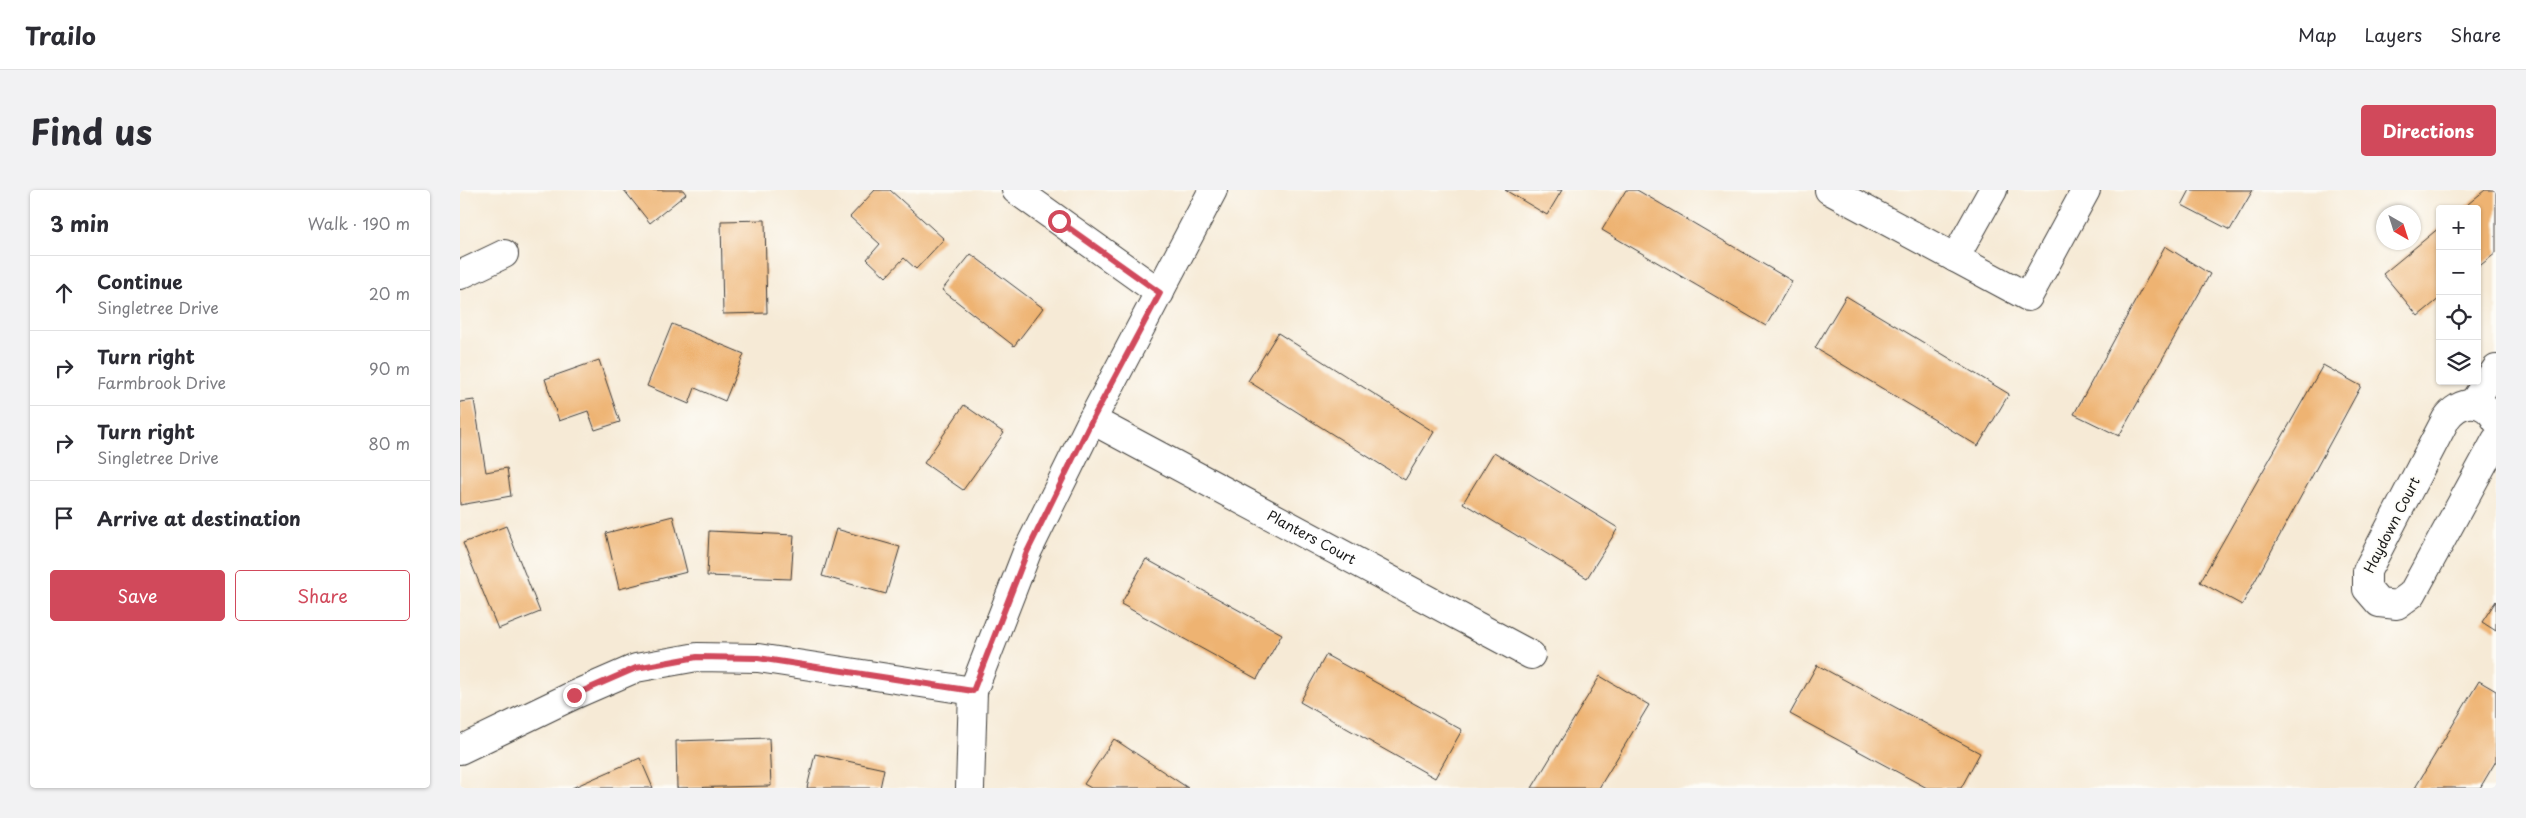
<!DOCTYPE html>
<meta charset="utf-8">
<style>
:root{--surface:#fff;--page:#f2f2f3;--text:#2b2b33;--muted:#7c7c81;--line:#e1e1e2;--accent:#d1495b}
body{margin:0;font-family:"Playpen Sans",sans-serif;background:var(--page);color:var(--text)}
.controls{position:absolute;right:15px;top:15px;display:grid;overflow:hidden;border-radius:5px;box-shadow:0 1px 4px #0004}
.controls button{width:45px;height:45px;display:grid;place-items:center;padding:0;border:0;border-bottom:1px solid var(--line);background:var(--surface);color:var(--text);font:25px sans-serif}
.compass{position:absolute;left:1916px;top:15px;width:45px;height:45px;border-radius:50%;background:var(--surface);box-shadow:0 1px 4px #0004;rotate:141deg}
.stop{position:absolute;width:15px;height:15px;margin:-11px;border:4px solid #d1495b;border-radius:50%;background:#fff}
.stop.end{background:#d1495b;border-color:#fff;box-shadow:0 1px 5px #0008}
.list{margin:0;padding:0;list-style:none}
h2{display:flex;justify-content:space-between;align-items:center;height:65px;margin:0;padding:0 20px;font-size:21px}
h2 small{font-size:16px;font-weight:400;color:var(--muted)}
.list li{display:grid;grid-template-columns:32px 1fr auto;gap:15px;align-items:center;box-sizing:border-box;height:75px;padding:0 20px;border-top:1px solid var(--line)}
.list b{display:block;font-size:19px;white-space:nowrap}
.list p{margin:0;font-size:16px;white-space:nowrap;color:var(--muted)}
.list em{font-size:16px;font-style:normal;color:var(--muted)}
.actions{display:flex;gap:10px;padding:15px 20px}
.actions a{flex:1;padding:11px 0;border:1px solid var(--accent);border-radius:5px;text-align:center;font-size:18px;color:var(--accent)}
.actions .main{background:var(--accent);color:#fff}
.icon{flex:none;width:28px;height:28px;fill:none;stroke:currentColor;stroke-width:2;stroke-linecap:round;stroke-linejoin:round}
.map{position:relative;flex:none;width:2036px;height:598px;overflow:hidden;border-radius:5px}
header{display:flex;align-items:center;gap:30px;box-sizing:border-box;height:70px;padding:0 25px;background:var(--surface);border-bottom:1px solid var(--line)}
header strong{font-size:24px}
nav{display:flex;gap:28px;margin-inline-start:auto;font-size:18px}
.intro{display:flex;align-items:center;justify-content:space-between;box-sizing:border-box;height:120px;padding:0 30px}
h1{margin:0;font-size:35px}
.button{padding:12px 22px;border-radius:5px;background:var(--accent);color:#fff;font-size:18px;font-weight:700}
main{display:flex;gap:30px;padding:0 30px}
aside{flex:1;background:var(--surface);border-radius:5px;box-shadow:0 1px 4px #0004}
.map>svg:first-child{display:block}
.building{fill:#eeb372}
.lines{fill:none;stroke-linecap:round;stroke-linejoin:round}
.minor-casing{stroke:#3d3b38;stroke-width:30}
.minor{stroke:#fff;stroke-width:28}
.route{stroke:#d1495b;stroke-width:6}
.labels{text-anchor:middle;stroke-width:4;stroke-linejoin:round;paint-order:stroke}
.street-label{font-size:14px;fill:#1c1c1c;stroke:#fdfcf7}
</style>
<header>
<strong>Trailo</strong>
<nav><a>Map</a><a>Layers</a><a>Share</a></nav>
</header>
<div class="intro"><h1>Find us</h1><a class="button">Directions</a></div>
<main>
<aside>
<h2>3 min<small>Walk · 190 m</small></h2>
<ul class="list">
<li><svg class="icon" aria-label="ahead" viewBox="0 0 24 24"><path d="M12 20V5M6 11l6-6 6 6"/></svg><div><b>Continue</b><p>Singletree Drive</p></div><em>20 m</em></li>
<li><svg class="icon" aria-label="right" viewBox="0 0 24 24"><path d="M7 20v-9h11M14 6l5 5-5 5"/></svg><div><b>Turn right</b><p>Farmbrook Drive</p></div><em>90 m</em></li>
<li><svg class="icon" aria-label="right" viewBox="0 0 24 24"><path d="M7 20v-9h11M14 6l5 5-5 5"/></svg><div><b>Turn right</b><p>Singletree Drive</p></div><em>80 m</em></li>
<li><svg class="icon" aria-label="arrive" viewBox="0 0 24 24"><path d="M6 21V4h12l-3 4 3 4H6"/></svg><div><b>Arrive at destination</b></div></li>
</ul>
<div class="actions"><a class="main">Save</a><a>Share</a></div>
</aside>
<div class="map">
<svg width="2036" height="598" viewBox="0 0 2036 598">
<rect width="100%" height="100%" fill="#fdfcf7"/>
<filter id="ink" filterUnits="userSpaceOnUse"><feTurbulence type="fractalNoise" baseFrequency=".02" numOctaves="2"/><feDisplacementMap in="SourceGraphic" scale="10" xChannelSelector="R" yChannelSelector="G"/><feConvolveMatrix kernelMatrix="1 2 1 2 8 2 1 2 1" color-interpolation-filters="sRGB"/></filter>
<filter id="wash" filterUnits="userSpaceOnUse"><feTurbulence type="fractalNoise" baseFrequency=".0096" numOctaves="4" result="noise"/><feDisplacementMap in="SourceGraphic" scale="20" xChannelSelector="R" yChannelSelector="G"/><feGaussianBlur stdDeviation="1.12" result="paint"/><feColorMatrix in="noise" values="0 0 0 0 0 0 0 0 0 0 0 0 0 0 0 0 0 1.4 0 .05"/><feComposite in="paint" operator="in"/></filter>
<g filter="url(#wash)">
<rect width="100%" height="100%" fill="#f6ead6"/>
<g id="blocks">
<g class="building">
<path d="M164,0H223L226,4L190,33Z"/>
<path d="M415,0H430L484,49L456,79L444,68L426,87L407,69L420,54L390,27Z"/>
<path d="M1045,0H1102L1087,25Z"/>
<path d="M1166,0H1177L1332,91L1306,136L1142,40Z"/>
<path d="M1730,0H1793L1770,40L1722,15Z"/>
<path d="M2025,0H2036V63L2017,78V19H2002Z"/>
<path d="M305,30L307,123L263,124L261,31Z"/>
<path d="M1980,37V108L1958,126L1923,84Z"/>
<path d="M1705,56L1750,84L1659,246L1614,224Z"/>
<path d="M511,64L583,118L554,156L482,100Z"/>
<path d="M1386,106L1549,204L1518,256L1355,158Z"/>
<path d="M212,134L284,164L265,211L235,198L229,214L187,196Z"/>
<path d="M818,143L974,242L945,290L788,191Z"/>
<path d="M139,170L160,232L135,240L128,221L99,231L85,189Z"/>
<path d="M1863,175L1901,196L1782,415L1740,392Z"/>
<path d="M14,210L26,282L47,278L51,306L0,315V212Z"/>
<path d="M504,215L544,243L503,300L464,273Z"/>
<path d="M1034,262L1158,338L1127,388L1003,313Z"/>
<path d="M213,326L227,382L159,399L146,343Z"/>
<path d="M46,336L80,422L38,439L3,353Z"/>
<path d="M376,339L440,357L426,404L362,386Z"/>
<path d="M249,341L334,345L331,389L247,386Z"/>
<path d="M686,369L822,444L797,489L661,414Z"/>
<path d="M2036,411V441L2022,432Z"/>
<path d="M866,465L1002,540L975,588L840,512Z"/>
<path d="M1357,475L1520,563L1501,598H1467L1330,524Z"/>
<path d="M1140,486L1189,515L1139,598H1072Z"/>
<path d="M2019,491L2036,501V571L2020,598H1955Z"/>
<path d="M309,548L311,596L217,598L216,551Z"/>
<path d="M654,549L728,598H631L624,594Z"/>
<path d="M355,564L424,579L420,598H347Z"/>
<path d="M180,568L193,598H112Z"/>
</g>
</g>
</g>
<g filter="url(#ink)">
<use href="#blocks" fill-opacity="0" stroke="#3d3b38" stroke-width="1"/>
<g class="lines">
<defs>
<g id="minor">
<path d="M556,0L700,103"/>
<path d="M1369,0L1568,107L1626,0"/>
<path d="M1495,68L1533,0"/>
<path d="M0,85L44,64"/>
<path d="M2013,213L2036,179"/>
<path id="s1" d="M632,230L1071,465"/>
<path d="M2036,230C2024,208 2000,209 1986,229L1907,381V399L1919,413L1937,415L1952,404L2036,250"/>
<path d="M0,560L114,505L176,478L237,467L298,468L513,501"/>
<path d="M510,598L513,501L567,362L632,230L753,0"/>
</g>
</defs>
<use href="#minor" class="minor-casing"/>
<use href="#minor" class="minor"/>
</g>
</g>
<g class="lines" filter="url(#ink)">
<path class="route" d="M114,505L176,478L237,467L298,468L513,501L567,362L632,230L700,103L599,31"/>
</g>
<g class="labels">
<g class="street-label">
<text transform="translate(1932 335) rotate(-63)" y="5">Haydown Court</text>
<text dy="5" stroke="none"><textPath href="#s1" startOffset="249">Planters Court</textPath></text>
</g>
</g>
</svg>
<div class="controls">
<button>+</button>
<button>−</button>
<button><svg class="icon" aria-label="locate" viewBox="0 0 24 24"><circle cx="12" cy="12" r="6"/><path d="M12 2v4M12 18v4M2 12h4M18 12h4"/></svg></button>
<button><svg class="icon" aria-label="layers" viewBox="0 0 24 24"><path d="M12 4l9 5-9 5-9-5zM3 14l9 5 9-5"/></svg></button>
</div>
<svg class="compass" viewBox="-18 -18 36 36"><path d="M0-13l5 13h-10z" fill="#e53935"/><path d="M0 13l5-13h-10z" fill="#7c7c81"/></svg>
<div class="stop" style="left:599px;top:31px"></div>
<div class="stop end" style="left:114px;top:505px"></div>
</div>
</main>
